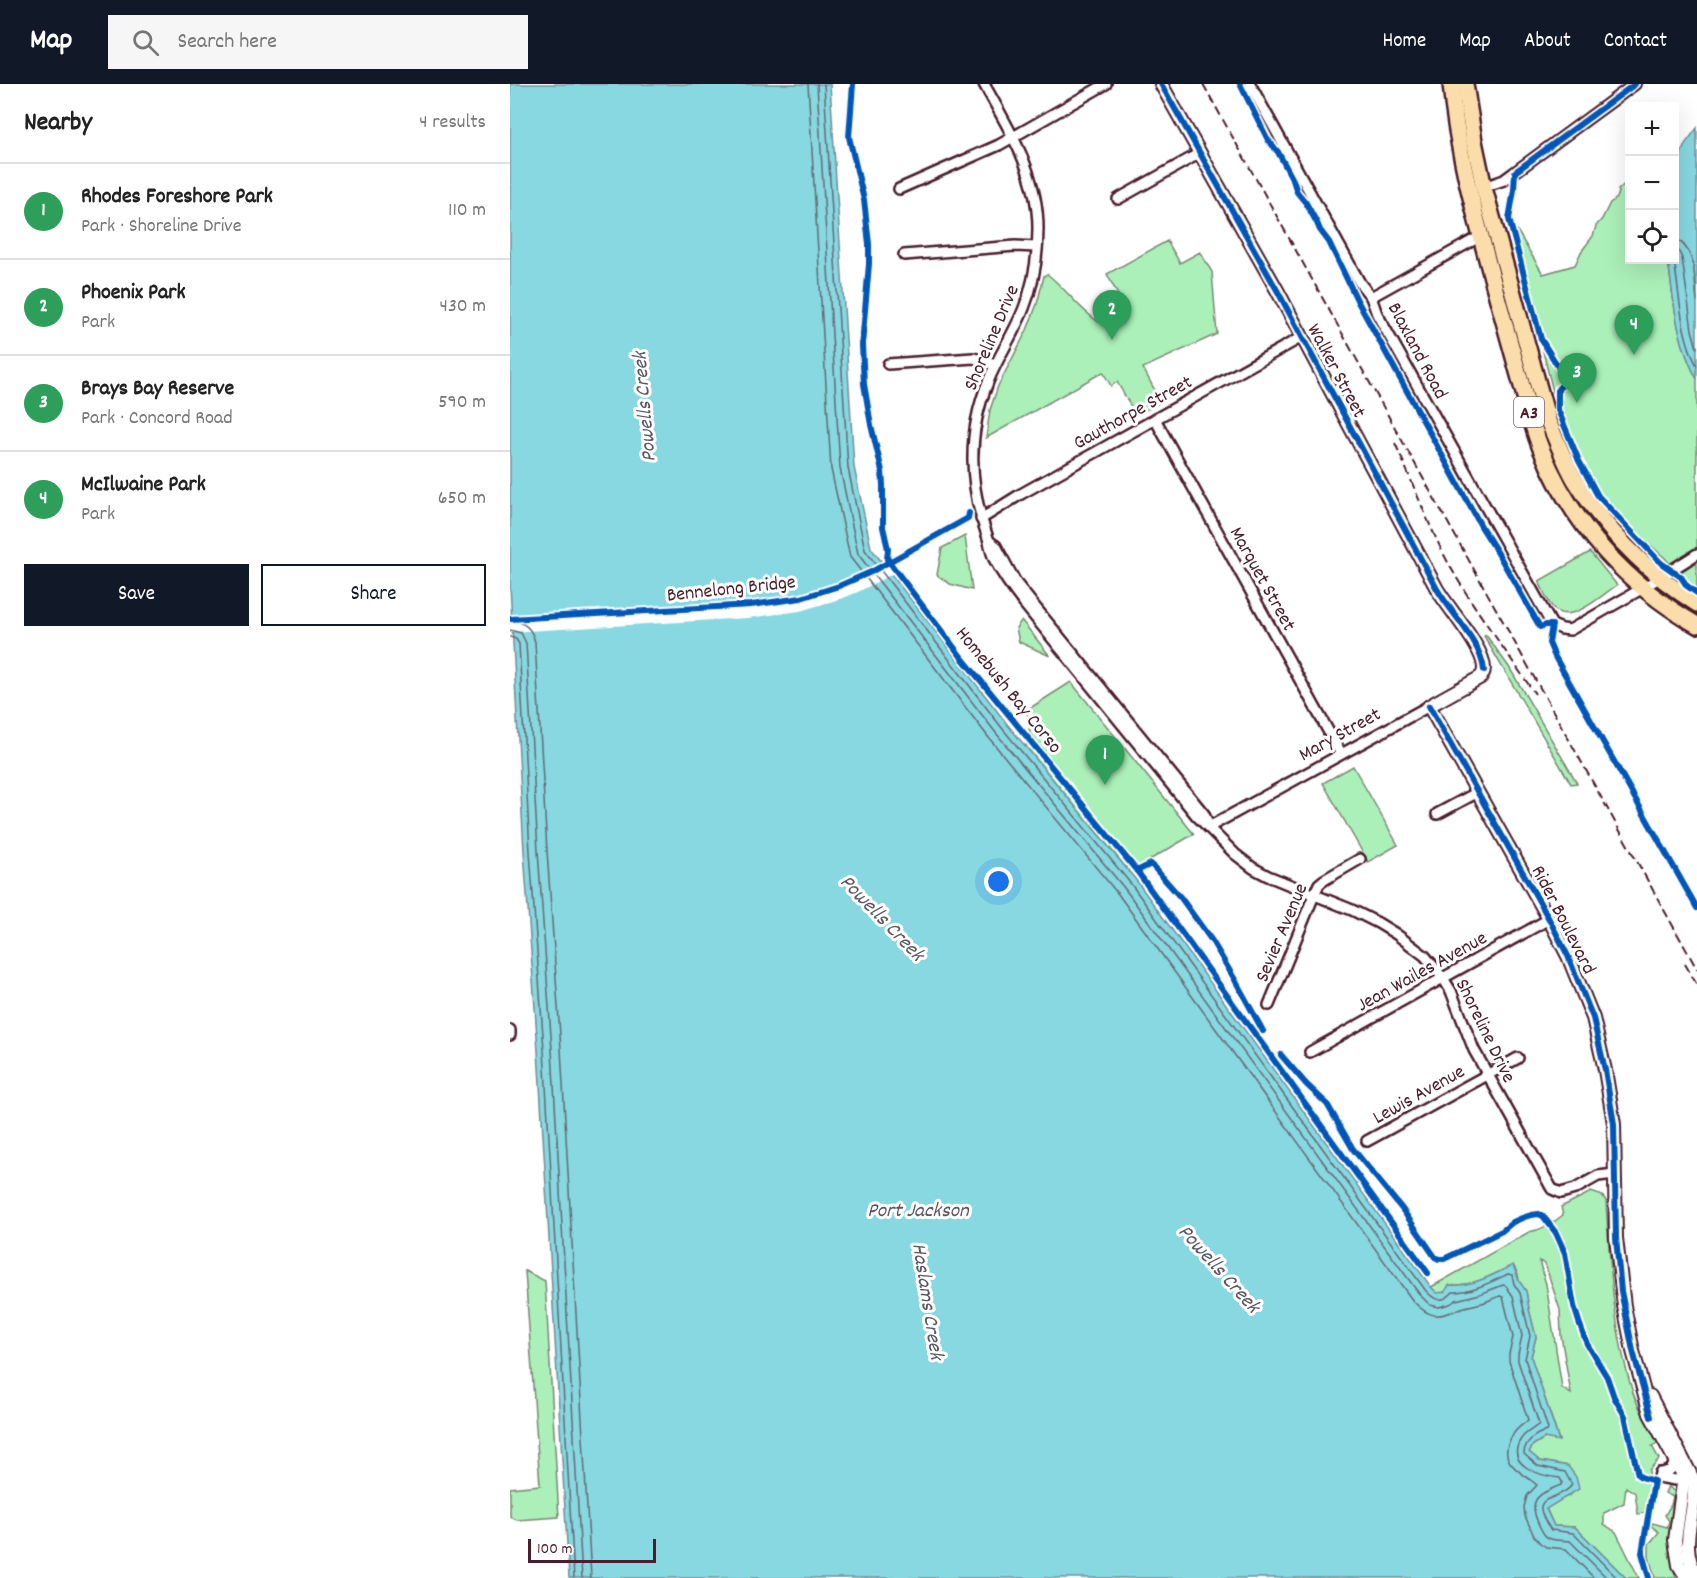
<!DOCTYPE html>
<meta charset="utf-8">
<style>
:root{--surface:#fff;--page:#f6f6f6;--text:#222;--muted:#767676;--line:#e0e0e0;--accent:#111827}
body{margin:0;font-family:Dekko,sans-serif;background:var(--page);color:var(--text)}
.controls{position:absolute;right:18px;top:18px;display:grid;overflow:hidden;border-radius:0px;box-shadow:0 6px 24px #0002}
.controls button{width:54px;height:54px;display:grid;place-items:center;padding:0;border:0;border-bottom:2px solid var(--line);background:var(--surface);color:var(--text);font:30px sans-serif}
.scale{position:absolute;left:18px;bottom:15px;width:128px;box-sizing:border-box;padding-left:6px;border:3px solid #4a1f2b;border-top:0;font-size:16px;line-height:21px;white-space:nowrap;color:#4a1f2b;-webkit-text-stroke:4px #fff;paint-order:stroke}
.you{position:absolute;left:489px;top:798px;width:21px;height:21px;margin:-15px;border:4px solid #fff;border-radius:50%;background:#1a73e8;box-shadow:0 0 0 9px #1a73e833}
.badge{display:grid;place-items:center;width:39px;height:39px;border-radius:50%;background:var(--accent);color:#fff;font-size:20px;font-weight:700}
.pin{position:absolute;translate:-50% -50px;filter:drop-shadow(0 2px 3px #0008)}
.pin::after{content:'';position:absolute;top:32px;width:21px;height:18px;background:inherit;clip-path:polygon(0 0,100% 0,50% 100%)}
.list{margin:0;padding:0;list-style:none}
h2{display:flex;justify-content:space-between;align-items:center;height:78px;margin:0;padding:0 24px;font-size:26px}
h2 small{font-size:20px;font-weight:400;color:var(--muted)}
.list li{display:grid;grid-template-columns:39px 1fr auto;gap:18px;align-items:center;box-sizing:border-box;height:96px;padding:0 24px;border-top:2px solid var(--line)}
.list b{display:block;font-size:22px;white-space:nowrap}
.list p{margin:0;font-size:20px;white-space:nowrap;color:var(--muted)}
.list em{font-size:20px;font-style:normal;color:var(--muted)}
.actions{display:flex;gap:12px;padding:18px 24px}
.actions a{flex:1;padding:14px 0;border:2px solid var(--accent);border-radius:0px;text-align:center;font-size:21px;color:var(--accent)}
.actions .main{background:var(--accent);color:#fff}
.icon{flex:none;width:33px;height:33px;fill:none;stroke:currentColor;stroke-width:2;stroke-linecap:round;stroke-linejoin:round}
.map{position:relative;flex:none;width:1187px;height:1494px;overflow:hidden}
header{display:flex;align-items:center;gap:36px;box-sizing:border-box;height:84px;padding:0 30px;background:var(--accent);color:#fff}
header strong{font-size:28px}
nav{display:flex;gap:33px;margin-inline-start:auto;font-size:21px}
.search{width:420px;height:54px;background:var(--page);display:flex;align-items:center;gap:15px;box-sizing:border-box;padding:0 21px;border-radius:0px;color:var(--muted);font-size:22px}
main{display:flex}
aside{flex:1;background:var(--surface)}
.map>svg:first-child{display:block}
.green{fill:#abefb9;stroke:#7a8772;stroke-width:1.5;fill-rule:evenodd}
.water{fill:#87d8e1;stroke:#6f8e98;stroke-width:1.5}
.pier{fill:#fff}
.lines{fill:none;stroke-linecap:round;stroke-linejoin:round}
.shore{stroke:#626974;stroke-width:1.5}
.minor-casing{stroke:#4a1f2b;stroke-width:14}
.tertiary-casing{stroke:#4a1f2b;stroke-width:16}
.trunk-casing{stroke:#4a1f2b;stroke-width:20}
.minor{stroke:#fff;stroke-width:9}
.tertiary{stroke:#fff;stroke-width:12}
.trunk{stroke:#fbddab;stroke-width:15}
.rail{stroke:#4a1f2b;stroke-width:2;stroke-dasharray:9 4.5;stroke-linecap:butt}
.cycleway-casing{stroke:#fff;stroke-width:10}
.cycleway{stroke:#0057b8;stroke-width:6}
.labels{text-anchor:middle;stroke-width:6;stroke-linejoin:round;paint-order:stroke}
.shield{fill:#fff;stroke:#80626b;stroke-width:1.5}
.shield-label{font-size:18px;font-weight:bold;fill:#4a1f2b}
.street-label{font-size:20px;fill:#4a1f2b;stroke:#fff}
.water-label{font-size:21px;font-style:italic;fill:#5c5662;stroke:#fff}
</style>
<header>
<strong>Map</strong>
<div class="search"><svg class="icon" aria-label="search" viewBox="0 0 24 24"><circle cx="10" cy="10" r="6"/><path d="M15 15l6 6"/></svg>Search here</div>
<nav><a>Home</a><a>Map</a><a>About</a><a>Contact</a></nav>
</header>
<main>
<aside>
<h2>Nearby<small>4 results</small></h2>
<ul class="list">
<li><span class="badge" style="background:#2e9e5b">1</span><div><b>Rhodes Foreshore Park</b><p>Park · Shoreline Drive</p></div><em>110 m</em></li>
<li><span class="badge" style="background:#2e9e5b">2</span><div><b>Phoenix Park</b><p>Park</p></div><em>430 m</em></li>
<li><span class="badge" style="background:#2e9e5b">3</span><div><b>Brays Bay Reserve</b><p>Park · Concord Road</p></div><em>590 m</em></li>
<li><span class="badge" style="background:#2e9e5b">4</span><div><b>McIlwaine Park</b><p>Park</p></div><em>650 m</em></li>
</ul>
<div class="actions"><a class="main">Save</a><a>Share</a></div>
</aside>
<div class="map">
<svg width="1187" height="1494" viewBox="0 0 1187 1494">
<rect width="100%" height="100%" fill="#fff"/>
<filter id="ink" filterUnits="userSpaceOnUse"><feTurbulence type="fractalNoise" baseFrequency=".0167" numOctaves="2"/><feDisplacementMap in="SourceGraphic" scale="12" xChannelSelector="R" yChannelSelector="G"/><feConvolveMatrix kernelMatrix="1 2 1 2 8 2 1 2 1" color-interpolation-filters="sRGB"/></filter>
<g filter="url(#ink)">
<g class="green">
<path d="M1119,96L1120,176H1158C1164,218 1166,256 1187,295V506L1178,501L1156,475L1099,424L1049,331L999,133L1033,190L1065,181L1071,168L1083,152L1086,142L1092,135L1100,119L1107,114L1109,108L1108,106Z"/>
<path d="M657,157L670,179L690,168L702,188L707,250L633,284L651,318L626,331L607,298L601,302L593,288L476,354L480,326L488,302L517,246L527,220L534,192L537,190C557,205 567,224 589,238L610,215L597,190Z"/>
<path d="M455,452L462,506L440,500L427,491L432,464Z"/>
<path d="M1080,468L1107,501C1092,511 1062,540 1045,526C1038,520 1033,506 1029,497Z"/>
<path d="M511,537H512L540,572L509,558L506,544Z"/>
<path d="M976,551L999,583L1067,699L1061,700L974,552Z"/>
<path d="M561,598L684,750L619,788L515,662L521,658L517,626Z"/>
<path d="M843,682L888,761L858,778L813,699Z"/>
<path d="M1081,1108L1093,1112L1096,1117C1100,1181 1103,1247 1123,1309C1129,1326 1140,1343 1148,1359L1142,1362L1149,1375L1139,1386L1140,1404L1134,1429L1128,1430L1125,1409L1116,1403L1114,1419L1094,1429V1440L1106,1448L1129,1494H1116L1065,1443L1044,1442L1036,1424L1048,1416L1059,1412L1058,1382L1030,1377L1019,1368L1023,1361L1035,1354L1049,1356L1021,1273L1026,1253L1019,1225L1016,1207L1009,1197L1008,1190L1003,1181C983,1191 962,1203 939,1201L935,1208L927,1210L921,1203L1019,1148C1032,1146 1042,1140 1053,1131L1051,1123ZM1029,1177L1035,1180L1050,1226L1051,1252L1061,1310L1052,1304L1036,1200Z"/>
<path d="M15,1187L35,1197L49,1433L7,1436L0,1433V1404L30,1401Z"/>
<path d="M1158,1402L1166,1409L1159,1469L1166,1494H1145L1139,1473V1460L1149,1448L1141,1442L1143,1439L1157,1443L1159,1437L1155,1431L1161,1421L1163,1413L1155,1409Z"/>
</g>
<g class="water">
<path d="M0,0H320L344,383L361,464L497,640L626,796L921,1203L927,1209L935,1208L939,1201C962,1203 983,1191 1003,1181L1009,1197L1016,1207L1019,1225L1026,1253L1021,1273L1049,1357L1034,1354L1023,1361L1019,1368L1030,1377L1058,1382L1066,1393L1069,1405L1036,1425L1044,1442L1065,1443L1116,1494H59L28,967L14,768L0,501Z"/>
<path d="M1187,44V295C1166,256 1164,218 1158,176H1164L1165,84L1175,60Z"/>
</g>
<path class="pier" d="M375,477L384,489L348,508L333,514L290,527L238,534L0,548V533L257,517L274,514L318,503L347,492Z"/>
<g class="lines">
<g class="shore">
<path d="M298,0L321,385L340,473L479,654L608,810L903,1217C920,1235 928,1234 949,1225C956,1222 965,1221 972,1219C978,1217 984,1214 990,1212L993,1213L1003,1253L999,1270V1277L1018,1336C1014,1340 1008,1343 1004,1349C984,1378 1009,1386 1027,1401L1017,1412L1014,1423L1015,1432L1024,1452L1030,1459L1036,1463L1056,1465L1084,1494"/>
<path d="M307,0L330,384L348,470L486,649L615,805L910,1211L920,1221L929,1223L940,1220L946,1216L970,1210L993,1201L996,1202L1003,1212L1012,1252L1008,1270V1277L1029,1340C1024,1345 1015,1348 1011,1355C994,1381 1030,1392 1050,1394L1052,1398L1051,1401C1027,1410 1017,1416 1029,1441C1032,1447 1034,1453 1041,1455C1047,1457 1054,1456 1060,1457L1097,1494"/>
<path d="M314,0L338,384L355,466L492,644L621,800L916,1207C925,1217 933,1219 943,1208C962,1208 981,1198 998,1190L1002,1191L1004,1200L1010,1209L1020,1252L1015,1275L1038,1345L1037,1347C1026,1349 1014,1358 1014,1370L1028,1382L1055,1388L1062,1401C1048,1420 1014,1407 1041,1446L1063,1449L1107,1494"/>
<path d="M1164,154C1187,164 1184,196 1187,217"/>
<path d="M1164,164L1169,168L1172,174L1182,246L1187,264"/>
<path d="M1164,176C1170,211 1170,250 1187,282"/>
<path d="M0,537C14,537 22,545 25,558L37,767L51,965L81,1494"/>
<path d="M0,546L11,549L16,559L28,767L42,966L72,1494"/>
<path d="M0,553L6,555L9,560L20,768L34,966L64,1494"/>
</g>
<defs>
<g id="minor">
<path d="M474,0C499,45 528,90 528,144C528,171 524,199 514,224C504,250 488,272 478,298C457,349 459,403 478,454C480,461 481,468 484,475C493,492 503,506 515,521L686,731L725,770L743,784L758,792L842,826L868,839L886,850L915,872L933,894L941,907L964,966L1042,1105L1051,1109L1065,1105L1088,1092L1105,1090"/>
<path d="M740,0L850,199L861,213L867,230L1042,541L1052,545L1060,546L1133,504L1187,470"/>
<path d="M971,104L994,96L1125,0"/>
<path d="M389,105L489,61L596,0"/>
<path d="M608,115L690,69"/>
<path d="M394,171L505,162L527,163"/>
<path d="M861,213L971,152"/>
<path d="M378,280L463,274L472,276L485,281"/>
<path d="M645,335L831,670"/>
<path d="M471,435L511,410L792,253"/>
<path d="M479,457L486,462L506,499L521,518L694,730L698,740"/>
<path d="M927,730L968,708"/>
<path d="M699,743L919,622"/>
<path d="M759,921L804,811L809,800L814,796L850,775"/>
<path d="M0,946V951"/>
<path d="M800,968L1039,835"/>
<path d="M857,1057L1008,974"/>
<path d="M1163,1374C1166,1385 1159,1388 1150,1389L1149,1393L1165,1396L1179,1394"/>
</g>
<g id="tertiary">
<path d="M651,0L767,206L927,505C938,524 974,564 974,584C974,589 973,589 971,593L919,622L1039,835L1058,872L1083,934L1095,986L1104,1040L1106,1154L1114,1222L1123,1267L1140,1330L1174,1393L1165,1456L1169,1481L1177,1494"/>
<path d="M1140,1312L1184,1397C1187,1429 1167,1462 1187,1491"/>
</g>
<g id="trunk">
<path d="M941,0C947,70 967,137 985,205C994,237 1003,269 1012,302C1018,323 1023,346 1032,367C1063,442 1117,501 1187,541"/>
<path d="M955,0L964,57L974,104L1038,337C1047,357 1054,377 1065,396C1096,447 1137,488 1187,520"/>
</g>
</defs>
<use href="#minor" class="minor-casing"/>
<use href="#tertiary" class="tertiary-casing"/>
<use href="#trunk" class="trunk-casing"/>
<use href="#minor" class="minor"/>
<use href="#tertiary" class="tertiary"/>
<use href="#trunk" class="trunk"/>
<g class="rail">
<path d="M693,0L1187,885"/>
<path d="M885,359C904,401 919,444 941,484C966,528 997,568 1025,610"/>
<path d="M1175,880L1187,901"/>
</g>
<defs>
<g id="cycleway">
<path d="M343,0L339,53L354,116L359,160V180L352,261L354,300L361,341L372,387L373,401V443L378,465L377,475L453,575L627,787L918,1189"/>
<path d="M651,0L767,206L927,505C941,529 971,558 974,586"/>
<path d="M730,0L758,56L768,68L783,96L787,108L796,119L807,139L810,146L819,158L848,218L972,444L986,466L1030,543L1036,541H1042L1039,559L1045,573L1187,824"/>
<path d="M1125,0L1005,88L1004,106L999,135L1031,255L1052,289L1053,300L1048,305V326L1069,377L1088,412L1151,479L1171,493L1177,502L1187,509"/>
<path d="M0,535L241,521L291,514L329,502L361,488L458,434L459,429"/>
<path d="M919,622L1039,835L1058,872L1083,934L1095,986L1104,1040L1106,1154L1111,1207L1123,1267L1141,1333"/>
<path d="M627,787L641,780L671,814L702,857L724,894L753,947"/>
<path d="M771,971L796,1000L817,1020L843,1065L892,1125L925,1173L929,1175H934L992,1147L1003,1138L1012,1134L1021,1131L1029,1130L1033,1132L1046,1149L1055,1169L1064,1222L1069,1238L1077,1260L1097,1293L1104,1313L1115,1332L1128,1391L1131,1393L1144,1397L1132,1469L1139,1494"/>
</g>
</defs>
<use href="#cycleway" class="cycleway-casing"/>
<use href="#cycleway" class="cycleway"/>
</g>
</g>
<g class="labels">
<rect class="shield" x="1004" y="313" width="30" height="30" rx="4.5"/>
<g class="shield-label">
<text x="1019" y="334">A3</text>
</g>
<g class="street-label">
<text transform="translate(480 253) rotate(-67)" y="7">Shoreline Drive</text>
<text transform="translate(909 266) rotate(62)" y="7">Blaxland Road</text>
<text transform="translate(828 286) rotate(62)" y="7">Walker Street</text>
<text transform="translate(622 327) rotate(-29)" y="7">Gauthorpe Street</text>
<text transform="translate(754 494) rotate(61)" y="7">Marquet Street</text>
<text transform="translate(221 503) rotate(-6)" y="7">Bennelong Bridge</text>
<text transform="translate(500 605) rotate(51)" y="7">Homebush Bay Corso</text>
<text transform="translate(829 649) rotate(-29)" y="7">Mary Street</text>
<text transform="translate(1055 835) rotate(63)" y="7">Rider Boulevard</text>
<text transform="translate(770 848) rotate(-67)" y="7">Sevier Avenue</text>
<text transform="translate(911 886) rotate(-29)" y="7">Jean Wailes Avenue</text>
<text transform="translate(977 946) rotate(64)" y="7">Shoreline Drive</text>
<text transform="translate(908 1009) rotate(-29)" y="7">Lewis Avenue</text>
</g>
<g class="water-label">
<text transform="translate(133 323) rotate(-95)" y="7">Powells Creek</text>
<text transform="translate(373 833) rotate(46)" y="7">Powells Creek</text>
<text x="408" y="1132">Port Jackson</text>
<text transform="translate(710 1184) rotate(48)" y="7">Powells Creek</text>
<text transform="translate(419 1217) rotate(81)" y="7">Haslams Creek</text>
</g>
</g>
</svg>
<div class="controls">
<button>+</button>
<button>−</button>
<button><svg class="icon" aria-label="locate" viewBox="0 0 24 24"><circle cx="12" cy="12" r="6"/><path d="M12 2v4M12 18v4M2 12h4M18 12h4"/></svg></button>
</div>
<div class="scale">100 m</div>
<div class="you"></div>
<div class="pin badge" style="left:595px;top:701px;background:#2e9e5b">1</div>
<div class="pin badge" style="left:602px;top:256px;background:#2e9e5b">2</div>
<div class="pin badge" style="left:1067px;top:319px;background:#2e9e5b">3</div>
<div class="pin badge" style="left:1124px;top:271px;background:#2e9e5b">4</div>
</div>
</main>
